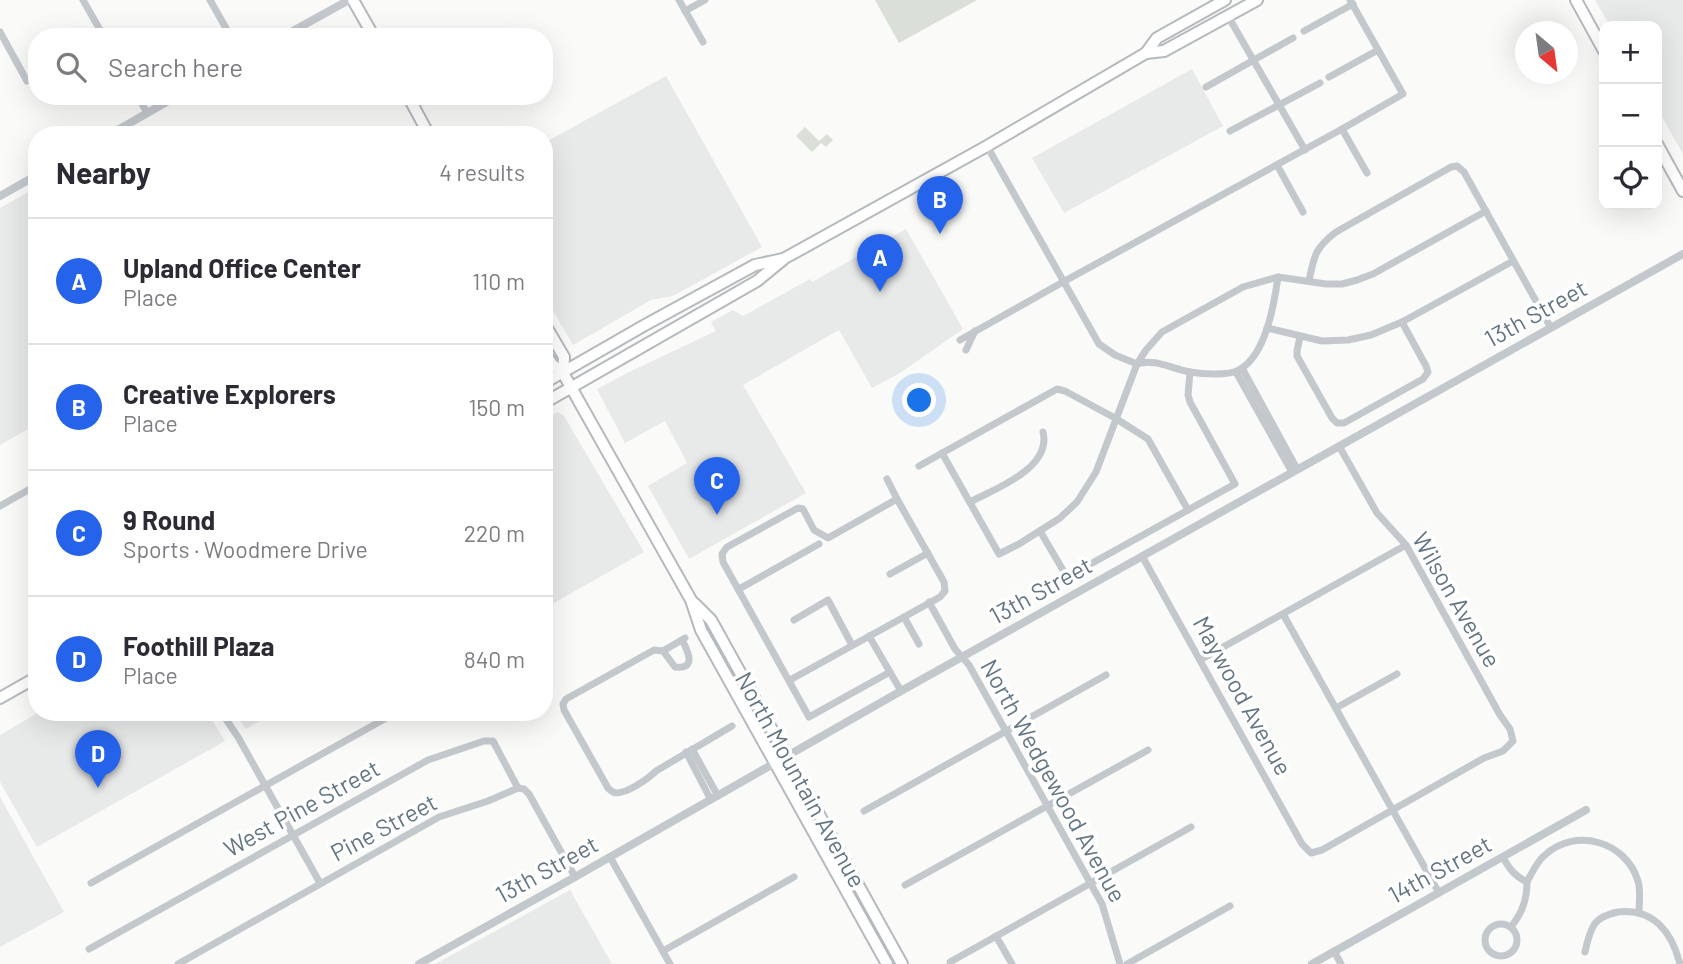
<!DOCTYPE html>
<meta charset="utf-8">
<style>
:root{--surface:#fff;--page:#f2f2f3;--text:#2b2b33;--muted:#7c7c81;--line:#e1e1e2;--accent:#2563eb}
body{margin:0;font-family:Barlow,sans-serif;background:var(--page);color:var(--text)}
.controls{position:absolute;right:21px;top:21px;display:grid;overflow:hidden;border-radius:14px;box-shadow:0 7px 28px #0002}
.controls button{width:63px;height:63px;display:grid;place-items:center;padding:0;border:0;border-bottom:2px solid var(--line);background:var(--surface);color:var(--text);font:35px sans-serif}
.compass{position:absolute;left:1515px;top:21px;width:63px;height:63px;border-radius:50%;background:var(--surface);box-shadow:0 7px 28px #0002;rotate:151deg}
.you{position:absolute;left:920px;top:401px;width:24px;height:24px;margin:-18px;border:5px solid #fff;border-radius:50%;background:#1a73e8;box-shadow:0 0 0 10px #1a73e833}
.badge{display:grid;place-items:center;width:46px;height:46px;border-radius:50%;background:var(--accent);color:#fff;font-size:23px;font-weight:700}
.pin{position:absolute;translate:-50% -58px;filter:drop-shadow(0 2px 4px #0008)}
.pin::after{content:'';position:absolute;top:37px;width:24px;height:21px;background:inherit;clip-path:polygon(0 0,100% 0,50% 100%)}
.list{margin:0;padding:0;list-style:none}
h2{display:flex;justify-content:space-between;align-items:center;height:91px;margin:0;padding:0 28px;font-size:30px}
h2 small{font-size:23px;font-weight:400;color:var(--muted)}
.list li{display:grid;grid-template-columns:46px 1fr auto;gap:21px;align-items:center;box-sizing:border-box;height:126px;padding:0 28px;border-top:2px solid var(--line)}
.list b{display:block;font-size:26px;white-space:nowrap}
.list p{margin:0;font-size:23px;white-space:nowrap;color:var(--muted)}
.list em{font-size:23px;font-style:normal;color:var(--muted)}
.icon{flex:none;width:38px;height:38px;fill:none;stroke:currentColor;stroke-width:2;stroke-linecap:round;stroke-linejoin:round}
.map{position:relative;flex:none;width:1683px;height:964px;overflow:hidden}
.search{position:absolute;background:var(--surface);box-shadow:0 7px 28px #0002;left:28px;top:28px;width:525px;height:77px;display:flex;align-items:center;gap:18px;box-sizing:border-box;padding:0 24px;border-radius:28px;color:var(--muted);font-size:26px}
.panel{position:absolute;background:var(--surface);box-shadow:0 7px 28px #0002;left:28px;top:126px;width:525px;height:595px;border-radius:28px}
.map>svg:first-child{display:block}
.built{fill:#e8e9e9}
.green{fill:#dadfd7}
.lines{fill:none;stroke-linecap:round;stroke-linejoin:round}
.primary-casing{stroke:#b5babe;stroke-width:14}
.minor{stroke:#c3c8cc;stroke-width:7}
.tertiary{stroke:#c3c8cc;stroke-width:8}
.primary{stroke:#fff;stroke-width:10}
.labels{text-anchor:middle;stroke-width:7;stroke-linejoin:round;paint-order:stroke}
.street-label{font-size:24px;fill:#657683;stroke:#fff}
</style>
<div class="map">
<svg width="1683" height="964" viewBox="0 0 1683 964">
<rect width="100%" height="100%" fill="#fafaf8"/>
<g class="built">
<path d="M1595,0H1683V154L1657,108V26H1610Z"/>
<path d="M1192,69L1223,126L1064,213L1032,158Z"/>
<path d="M666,76L762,247L673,296L651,300L573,345L544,295V143Z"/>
<path d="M37,187V424L0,445V208Z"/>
<path d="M906,229L963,329L900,373L872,388L839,330L743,385L806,493L689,559L648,486L687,463L665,421L625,443L597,389L629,372L716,331L711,322L733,310L743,316L810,279L812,282Z"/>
<path d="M558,412L564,416L644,552L552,604L544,591V419Z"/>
<path d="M39,712H207L225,741L37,847L0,782V735Z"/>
<path d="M234,712H275L246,729Z"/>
<path d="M0,797L64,912L0,947Z"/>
<path d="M570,890L612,964H435Z"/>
</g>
<g class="green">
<path d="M875,0H977L899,43Z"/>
<path d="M805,127L819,141L827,134L833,140L826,147L821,143L812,152L796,136Z"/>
</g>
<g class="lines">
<defs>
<g id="primary">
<path d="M353,0L374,37"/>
<path d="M1576,0L1604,51"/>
<path d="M1146,53L1157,38L1225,0"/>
<path d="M408,96L429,135"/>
<path d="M1657,144L1683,191"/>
<path d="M544,323L564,357L563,373"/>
<path d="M544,352L552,364L563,373L691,600L701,630L887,964"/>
<path d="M544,383L645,325L755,265L783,259"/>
<path d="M544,403L757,281L785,258L987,146L1146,53L1164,51L1257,0"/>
<path d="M694,603L711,620L902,964"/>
<path d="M0,698L37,677"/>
</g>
</defs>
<use href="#primary" class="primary-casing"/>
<g class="minor">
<path d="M83,0L104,37"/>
<path d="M210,0L231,37"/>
<path d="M679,0L703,42"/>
<path d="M685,11L705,0"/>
<path d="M1228,16L1305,150"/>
<path d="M1304,31L1353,4"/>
<path d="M0,32L27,81"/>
<path d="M1329,77L1378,50"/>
<path d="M1206,87L1293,38"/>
<path d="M138,96L147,113"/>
<path d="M1342,129L1367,173"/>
<path d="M1230,131L1320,83"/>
<path d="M987,146L1099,344L1115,355L1137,364C1155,358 1172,369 1190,372C1202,374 1228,376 1239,370C1266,355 1274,305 1278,277"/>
<path d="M1277,165L1303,212"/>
<path d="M1309,281C1314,256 1315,248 1336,232L1451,167L1457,166L1464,172L1551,328"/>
<path d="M1267,328L1322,341L1348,340L1371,335L1402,322L1513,261"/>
<path d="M1300,337L1297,351V356L1332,418L1337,423H1344L1423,379L1428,372L1426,366L1402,322"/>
<path d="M960,340L1063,282L1342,129L1403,94L1350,0"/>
<path d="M966,350L975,331"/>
<path d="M1242,368L1297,469"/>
<path d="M1236,372L1292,472"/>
<path d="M942,453L999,554L1019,544L1060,518L1077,502L1096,472L1137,364L1146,350L1162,332L1243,287L1278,277L1326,284H1342L1357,280L1373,274L1486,211"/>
<path d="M919,466L1057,389L1065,391L1115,418L1148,439L1188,510"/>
<path d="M887,479L897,499"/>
<path d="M970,502C995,489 1052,468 1043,432"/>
<path d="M0,506L37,485"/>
<path d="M1040,531L1067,577L1235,484L1190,402L1188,395L1190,372"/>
<path d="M1142,556L1302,844L1311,853L1322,850L1484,758L1503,751L1513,741L1510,729L1500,715L1406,545L1377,513L1339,446"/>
<path d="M890,574L928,553"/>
<path d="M739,589L819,544"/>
<path d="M929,602L955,649L969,665L1102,904L1120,964"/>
<path d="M1283,614L1439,893"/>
<path d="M904,617L919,644"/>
<path d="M794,620L828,600L852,645"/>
<path d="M869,636L901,691"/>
<path d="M685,638L663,651L654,650L566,699L563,704L564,710L608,788C610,790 611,791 613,792C623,797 649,778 656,771L732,726"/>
<path d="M663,651L675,667C697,670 688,651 682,640"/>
<path d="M1200,660L1406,545"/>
<path d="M790,680L904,617L940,597L945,591L944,582L897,499L828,538L814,530L803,509L798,508L727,547L722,554L723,562L809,717L890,672"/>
<path d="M1336,708L1397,674"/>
<path d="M221,712L238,737L320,883"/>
<path d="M692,749L718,796"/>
<path d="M686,752L711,800"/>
<path d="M864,811L1106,675"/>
<path d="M610,857L670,964"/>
<path d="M1503,857C1509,869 1515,876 1527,882"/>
<path d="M1527,882C1532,873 1537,861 1545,855C1575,827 1626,841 1638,881C1641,891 1639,902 1639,913"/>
<path d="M91,883L397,712"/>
<path d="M905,885L1148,750"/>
<circle cx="1501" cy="940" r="16"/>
<path d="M1511,927C1522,913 1527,900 1527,882"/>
<path d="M996,936L1012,964"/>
<path d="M89,949L428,760L484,741H493L518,788"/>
<path d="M663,951L794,877"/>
<path d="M1334,951L1341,964"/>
<path d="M1585,952C1587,943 1589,933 1594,925C1599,917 1608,914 1618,912C1654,908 1672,933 1680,964"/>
<path d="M950,962L1191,827"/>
<path d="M178,964L439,817L488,801L518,788L524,789L529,794L575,877"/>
<path d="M1127,964L1230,906"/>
</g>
<g class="tertiary">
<path d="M282,37L349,0"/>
<path d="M109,135L177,96"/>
<path d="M0,196L37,175"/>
<path d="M419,964L575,877L901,691L1683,254"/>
<path d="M1312,964L1586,810"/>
</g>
<use href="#primary" class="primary"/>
</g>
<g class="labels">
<g class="street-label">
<text transform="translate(1536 314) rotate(-29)" y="8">13th Street</text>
<text transform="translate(1041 591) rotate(-29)" y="8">13th Street</text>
<text transform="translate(1456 600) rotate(60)" y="8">Wilson Avenue</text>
<text transform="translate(1242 696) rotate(61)" y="8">Maywood Avenue</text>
<text transform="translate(800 780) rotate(61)" y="8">North Mountain Avenue</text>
<text transform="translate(1053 781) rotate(61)" y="8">North Wedgewood Avenue</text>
<text transform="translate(302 809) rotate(-29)" y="8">West Pine Street</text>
<text transform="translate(384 828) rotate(-28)" y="8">Pine Street</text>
<text transform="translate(547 870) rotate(-29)" y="8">13th Street</text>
<text transform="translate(1440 870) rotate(-29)" y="8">14th Street</text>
</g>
</g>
</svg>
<div class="controls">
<button>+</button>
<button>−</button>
<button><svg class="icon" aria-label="locate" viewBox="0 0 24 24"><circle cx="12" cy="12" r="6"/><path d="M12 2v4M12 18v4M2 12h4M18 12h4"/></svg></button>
</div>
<svg class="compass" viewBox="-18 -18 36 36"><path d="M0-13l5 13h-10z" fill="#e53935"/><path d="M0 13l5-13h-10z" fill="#7c7c81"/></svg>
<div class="you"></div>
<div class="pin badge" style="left:880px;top:292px">A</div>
<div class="pin badge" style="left:940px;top:234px">B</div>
<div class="pin badge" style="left:717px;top:515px">C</div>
<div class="pin badge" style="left:98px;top:788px">D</div>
<div class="search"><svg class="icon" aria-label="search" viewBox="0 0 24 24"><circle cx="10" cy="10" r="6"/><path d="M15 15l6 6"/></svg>Search here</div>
<section class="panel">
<h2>Nearby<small>4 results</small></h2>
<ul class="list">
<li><span class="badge">A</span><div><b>Upland Office Center</b><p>Place</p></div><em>110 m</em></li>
<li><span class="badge">B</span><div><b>Creative Explorers</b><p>Place</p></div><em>150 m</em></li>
<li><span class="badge">C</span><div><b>9 Round</b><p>Sports · Woodmere Drive</p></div><em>220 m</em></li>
<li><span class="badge">D</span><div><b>Foothill Plaza</b><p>Place</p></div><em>840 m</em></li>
</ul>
</section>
</div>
